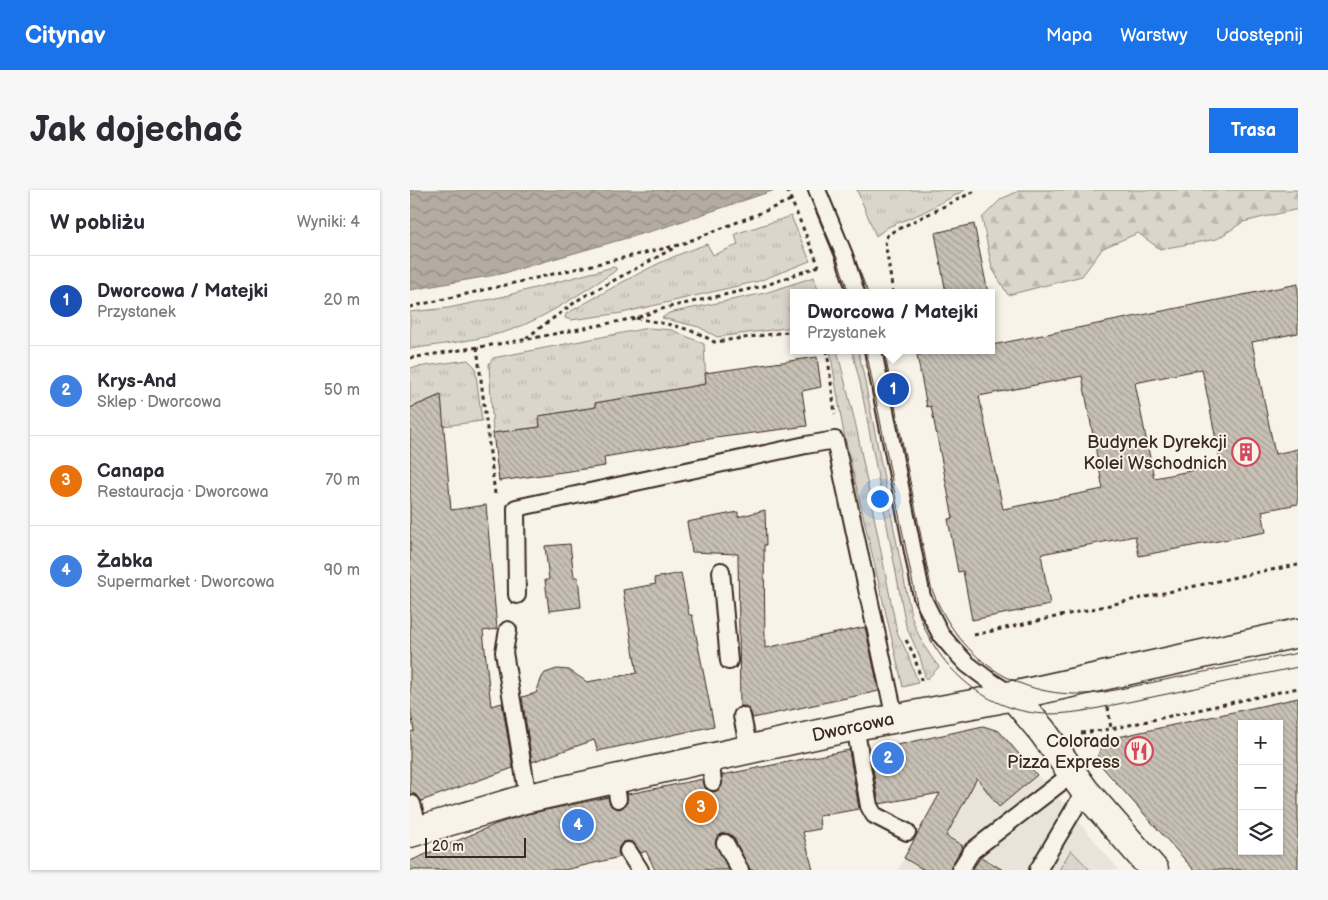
<!DOCTYPE html>
<html lang="pl">
<meta charset="utf-8">
<style>
:root{--surface:#fff;--page:#f7f7f7;--text:#2b2b33;--muted:#7c7c81;--line:#e1e1e2;--accent:#1a73e8}
body{margin:0;font-family:"Balsamiq Sans",sans-serif;background:var(--page);color:var(--text)}
.controls{position:absolute;right:15px;bottom:15px;display:grid;overflow:hidden;border-radius:0px;box-shadow:0 1px 4px #0004}
.controls button{width:45px;height:45px;display:grid;place-items:center;padding:0;border:0;border-bottom:1px solid var(--line);background:var(--surface);color:var(--text);font:25px sans-serif}
.scale{position:absolute;left:15px;bottom:12px;width:101px;box-sizing:border-box;padding-left:5px;border:2px solid #3b2a1e;border-top:0;font-size:14px;line-height:18px;white-space:nowrap;color:#3b2a1e;-webkit-text-stroke:4px #f7f3e8;paint-order:stroke}
.you{position:absolute;left:469px;top:308px;width:18px;height:18px;margin:-12px;border:4px solid #fff;border-radius:50%;background:#1a73e8;box-shadow:0 0 0 8px #1a73e833}
.badge{display:grid;place-items:center;width:32px;height:32px;border-radius:50%;background:var(--accent);color:#fff;font-size:16px;font-weight:700}
.pin{position:absolute;translate:-50% -50%;border:2px solid #fff;box-shadow:0 1px 5px #0006}
.popup{position:absolute;left:380px;top:99px;width:205px;height:65px;box-sizing:border-box;display:grid;place-content:center;border-radius:0px;background:var(--surface);filter:drop-shadow(0 1px 4px #0005);font-size:16px;white-space:nowrap;color:var(--muted)}
.popup b{font-size:19px;color:var(--text)}
.popup::after{content:'';position:absolute;left:50%;top:100%;margin-left:-10px;border:10px solid transparent;border-top-color:var(--surface)}
.list{margin:0;padding:0;list-style:none}
h2{display:flex;justify-content:space-between;align-items:center;height:65px;margin:0;padding:0 20px;font-size:21px}
h2 small{font-size:16px;font-weight:400;color:var(--muted)}
.list li{display:grid;grid-template-columns:32px 1fr auto;gap:15px;align-items:center;box-sizing:border-box;height:90px;padding:0 20px;border-top:1px solid var(--line)}
.list b{display:block;font-size:19px;white-space:nowrap}
.list p{margin:0;font-size:16px;white-space:nowrap;color:var(--muted)}
.list em{font-size:16px;font-style:normal;color:var(--muted)}
.icon{flex:none;width:28px;height:28px;fill:none;stroke:currentColor;stroke-width:2;stroke-linecap:round;stroke-linejoin:round}
.map{position:relative;flex:none;width:888px;height:680px;overflow:hidden;border-radius:0px}
header{display:flex;align-items:center;gap:30px;box-sizing:border-box;height:70px;padding:0 25px;background:var(--accent);color:#fff}
header strong{font-size:24px}
nav{display:flex;gap:28px;margin-inline-start:auto;font-size:18px}
.intro{display:flex;align-items:center;justify-content:space-between;box-sizing:border-box;height:120px;padding:0 30px}
h1{margin:0;font-size:35px}
.button{padding:12px 22px;border-radius:0px;background:var(--accent);color:#fff;font-size:18px;font-weight:700}
main{display:flex;gap:30px;padding:0 30px}
aside{flex:1;background:var(--surface);border-radius:0px;box-shadow:0 1px 4px #0004}
.map>svg:first-child{display:block}
.built{fill:#e9e4d9}
.grass{fill:url(#grass-tufts);stroke:#8b8074}
.forest{fill:url(#forest-firs);stroke:#8b8074}
.water{fill:url(#water-waves);stroke:#84786c}
.building{fill:url(#building-back-hatch);stroke:#3b2a1e;fill-rule:evenodd}
.lines{fill:none;stroke-linecap:round;stroke-linejoin:round}
.lane-casing{stroke:#3b2a1e;stroke-width:20}
.street-casing{stroke:#3b2a1e;stroke-width:31}
.path{stroke:#3b2a1e;stroke-width:3;stroke-dasharray:4 4;stroke-linecap:butt}
.lane{stroke:#f7f3e8;stroke-width:16}
.street{stroke:#f7f3e8;stroke-width:28}
.tram{stroke:#3b2a1e;stroke-width:1}
.path-bridge{stroke:#3b2a1e;stroke-width:3;stroke-dasharray:4 4;stroke-linecap:butt}
.labels{text-anchor:middle;stroke-width:4;stroke-linejoin:round;paint-order:stroke}
.poi-label{font-size:18px;fill:#3b2a1e;stroke:#f7f3e8;text-anchor:end}
.street-label{font-size:18px;fill:#3b2a1e;stroke:#f7f3e8}
</style>
<header>
<strong>Citynav</strong>
<nav><a>Mapa</a><a>Warstwy</a><a>Udostępnij</a></nav>
</header>
<div class="intro"><h1>Jak dojechać</h1><a class="button">Trasa</a></div>
<main>
<aside>
<h2>W pobliżu<small>Wyniki: 4</small></h2>
<ul class="list">
<li><span class="badge" style="background:#1a4fb4">1</span><div><b>Dworcowa / Matejki</b><p>Przystanek</p></div><em>20 m</em></li>
<li><span class="badge" style="background:#3f7fe0">2</span><div><b>Krys-And</b><p>Sklep · Dworcowa</p></div><em>50 m</em></li>
<li><span class="badge" style="background:#e8710a">3</span><div><b>Canapa</b><p>Restauracja · Dworcowa</p></div><em>70 m</em></li>
<li><span class="badge" style="background:#3f7fe0">4</span><div><b>Żabka</b><p>Supermarket · Dworcowa</p></div><em>90 m</em></li>
</ul>
</aside>
<div class="map">
<svg width="888" height="680" viewBox="0 0 888 680">
<defs>
<pattern id="grass-tufts" width="24" height="20" patternUnits="userSpaceOnUse" patternTransform="scale(1.25)"><rect width="24" height="20" fill="#dbd6cb"/><path d="M3 7l-1-3M5 7V3M7 7l1-3M15 17l-1-3M17 17v-4M19 17l1-3" fill="none" stroke="#bdb8ae"/></pattern>
<pattern id="forest-firs" width="22" height="20" patternUnits="userSpaceOnUse" patternTransform="scale(1.25)"><rect width="22" height="20" fill="#dbd6cb"/><path d="M5 1l3.5 6h-7zM16 11l3.5 6h-7z" fill="#bdb8ae"/></pattern>
<pattern id="water-waves" width="16" height="10" patternUnits="userSpaceOnUse" patternTransform="scale(1.25)"><rect width="16" height="10" fill="#b4aca0"/><path d="M0 5q4-4 8 0t8 0" fill="none" stroke="#948c82"/></pattern>
<pattern id="building-back-hatch" width="6" height="6" patternUnits="userSpaceOnUse" patternTransform="scale(1.25)"><rect width="6" height="6" fill="#c8c1b6"/><path d="M-1 5l2 2M0 0l6 6M5-1l2 2" fill="none" stroke="#a49d93"/></pattern>
</defs>
<rect width="100%" height="100%" fill="#f7f3e8"/>
<filter id="ink" filterUnits="userSpaceOnUse"><feTurbulence type="fractalNoise" baseFrequency=".02" numOctaves="2"/><feDisplacementMap in="SourceGraphic" scale="10" xChannelSelector="R" yChannelSelector="G"/><feConvolveMatrix kernelMatrix="1 2 1 2 8 2 1 2 1" color-interpolation-filters="sRGB"/></filter>
<g filter="url(#ink)">
<path class="built" d="M573,536L589,541L627,585L649,608L709,680H488L530,603L536,545Z"/>
<g class="grass">
<path d="M447,0H555L512,23L478,37L466,46Z"/>
<path d="M381,26L400,71L349,91L212,123L161,130L155,128L156,124C201,99 247,70 297,54L303,65L328,55L325,44Z"/>
<path d="M203,77L206,78V80L201,84C169,104 137,127 101,140C72,150 32,154 0,159V122L38,118L91,107Z"/>
<path d="M404,87L409,103H384V137L307,147L289,137L252,128L259,123L355,103Z"/>
<path d="M238,138L262,140L294,154L296,194L185,213L186,217L129,226L130,237L83,243L79,174L83,168Z"/>
<path d="M420,160H427L446,236L487,442L498,465L508,493L493,497L433,239Z"/>
<path d="M442,160H448L452,177L501,425C507,445 516,461 529,477L516,490L510,467L496,436L451,197Z"/>
<path d="M58,170L65,177L72,231L33,236L30,205L0,218V178Z"/>
</g>
<g class="forest">
<path d="M611,0H888V19L833,32L807,49L750,59L728,43L693,58L672,86L598,105L582,78L572,28L591,9Z"/>
<path d="M661,660L680,680H649Z"/>
</g>
<path class="water" d="M0,0H365L252,38L91,84L0,100Z"/>
<g class="building">
<path d="M564,34L578,103H536L525,43Z"/>
<path d="M888,94V143L842,152L865,264L888,259V314L852,321L856,342L729,366L725,346L631,364L640,415L562,430L553,381L548,382L538,329L543,328L521,216L517,217L507,165L512,164L511,160H582V155ZM792,179L811,275L744,288L725,193ZM672,186L693,299L593,319L569,206Z"/>
<path d="M407,167L411,197L392,201L397,236L305,248L194,267L195,276L89,291L83,243L130,237L129,226L186,217L185,213L296,194L295,183Z"/>
<path d="M31,205L41,320L76,315L87,439L73,441L81,516L92,513L103,578L11,611L5,604H0V542L4,541L0,516V218Z"/>
<path d="M355,320L356,355H354L355,458L455,437L469,501L343,528L339,519L335,516H330L328,364L282,362L277,332L328,322V327Z"/>
<path d="M160,354L164,387H168L171,417L139,421L135,390H139L135,356Z"/>
<path d="M271,383L279,425H282L304,536L188,561L184,550L122,572L112,507L126,503L132,487L135,483L147,479L159,480L177,492L227,483L213,400L246,394L244,388Z"/>
<path d="M888,508V680H784L686,570L694,550ZM832,534H869V661H832Z"/>
<path d="M573,536L589,541L627,585L589,617L567,588L536,646L553,656L542,675L540,680H514L494,668L530,603L469,614L460,561Z"/>
<path d="M439,560L449,619L409,626L410,639L393,642L403,680H340L324,648L320,644L315,643L307,647L305,653L319,680H245L236,661L231,663L223,652L218,651L213,652L209,657L208,662L210,667L155,680H0V671L86,634L118,624L198,607L201,616L205,618L210,619L217,613V602L218,604L293,589L295,598L300,601L305,602L312,596V585Z"/>
<path d="M571,667L593,680H562Z"/>
</g>
<g class="lines">
<defs>
<g id="lane">
<path d="M407,0L434,65L446,103"/>
<path d="M463,160L512,407L531,445L543,459L557,474L577,489L602,505"/>
<path d="M311,381L319,471"/>
<path d="M107,405L106,318L396,255L425,250L485,529"/>
<path d="M98,440L94,462L118,608"/>
<path d="M332,526L339,560"/>
<path d="M445,536L459,616L464,625L497,642"/>
<path d="M300,568L303,592"/>
<path d="M205,589L208,609"/>
<path d="M2,614L9,639"/>
<path d="M315,653L330,680"/>
<path d="M218,661L230,680"/>
<path d="M550,680L562,661L663,583"/>
<path d="M628,680L675,601"/>
</g>
<g id="street">
<path d="M602,505L633,542L675,601L744,680"/>
<path d="M0,643L114,609L445,536L584,510L888,443"/>
</g>
</defs>
<use href="#lane" class="lane-casing"/>
<use href="#street" class="street-casing"/>
<g class="path">
<path d="M483,103L475,51L478,44L567,0"/>
<path d="M0,117L269,55L353,22L383,9"/>
<path d="M226,128C254,134 279,136 304,152L384,141"/>
<path d="M116,148L171,108L264,58"/>
<path d="M67,157L85,304"/>
<path d="M417,160L425,224"/>
<path d="M0,168L113,150L226,128L255,118L354,96L409,76V78"/>
<path d="M564,445L844,383L888,375"/>
<path d="M496,450L504,465L512,493"/>
<path d="M698,517L701,539"/>
<path d="M671,543L701,539L888,498"/>
</g>
<use href="#lane" class="lane"/>
<use href="#street" class="street"/>
<g class="tram">
<path d="M398,0L427,68L439,103"/>
<path d="M417,0L442,61L458,103"/>
<path d="M456,160L509,424C528,479 578,523 638,524C654,524 669,522 684,519L888,477"/>
<path d="M474,160L521,397C550,473 614,514 695,502L888,463"/>
</g>
<path class="path-bridge" d="M377,0L409,76"/>
</g>
</g>
<defs>
<symbol id="building-ring" viewBox="-11 -11 22 22"><circle r="9.5" fill="#f7f3e8" stroke="#d1495b" stroke-width="1.5"/><path d="M-4-6H4V6H1V3H-1V6H-4ZM-2.5-4.3h1.7v1.8h-1.7ZM.8-4.3h1.7v1.8H.8ZM-2.5-1h1.7V.8h-1.7ZM.8-1h1.7V.8H.8Z" fill="#d1495b"/></symbol>
<symbol id="restaurant-ring" viewBox="-11 -11 22 22"><circle r="9.5" fill="#f7f3e8" stroke="#d1495b" stroke-width="1.5"/><path d="M-5-6h1v4h1v-4h1v4h1v-4h1v5L-1.5 .5V6h-2V.5L-5-1ZM5-6V6H3V1.5H1.5Q1.5-4 5-6Z" fill="#d1495b"/></symbol>
</defs>
<g fill-rule="evenodd">
<use href="#building-ring" x="820" y="246" width="32" height="32"/>
<use href="#restaurant-ring" x="713" y="545" width="32" height="32"/>
</g>
<g class="labels">
<g class="poi-label">
<text x="817" y="258">Budynek Dyrekcji<tspan x="817" dy="21">Kolei Wschodnich</tspan></text>
<text x="710" y="557">Colorado<tspan x="710" dy="21">Pizza Express</tspan></text>
</g>
<g class="street-label">
<text transform="translate(443 537) rotate(-12)" y="6">Dworcowa</text>
</g>
</g>
</svg>
<div class="controls">
<button>+</button>
<button>−</button>
<button><svg class="icon" aria-label="layers" viewBox="0 0 24 24"><path d="M12 4l9 5-9 5-9-5zM3 14l9 5 9-5"/></svg></button>
</div>
<div class="scale">20 m</div>
<div class="you"></div>
<div class="pin badge" style="left:483px;top:199px;background:#1a4fb4">1</div>
<div class="popup"><b>Dworcowa / Matejki</b>Przystanek</div>
<div class="pin badge" style="left:478px;top:568px;background:#3f7fe0">2</div>
<div class="pin badge" style="left:291px;top:617px;background:#e8710a">3</div>
<div class="pin badge" style="left:168px;top:635px;background:#3f7fe0">4</div>
</div>
</main>
